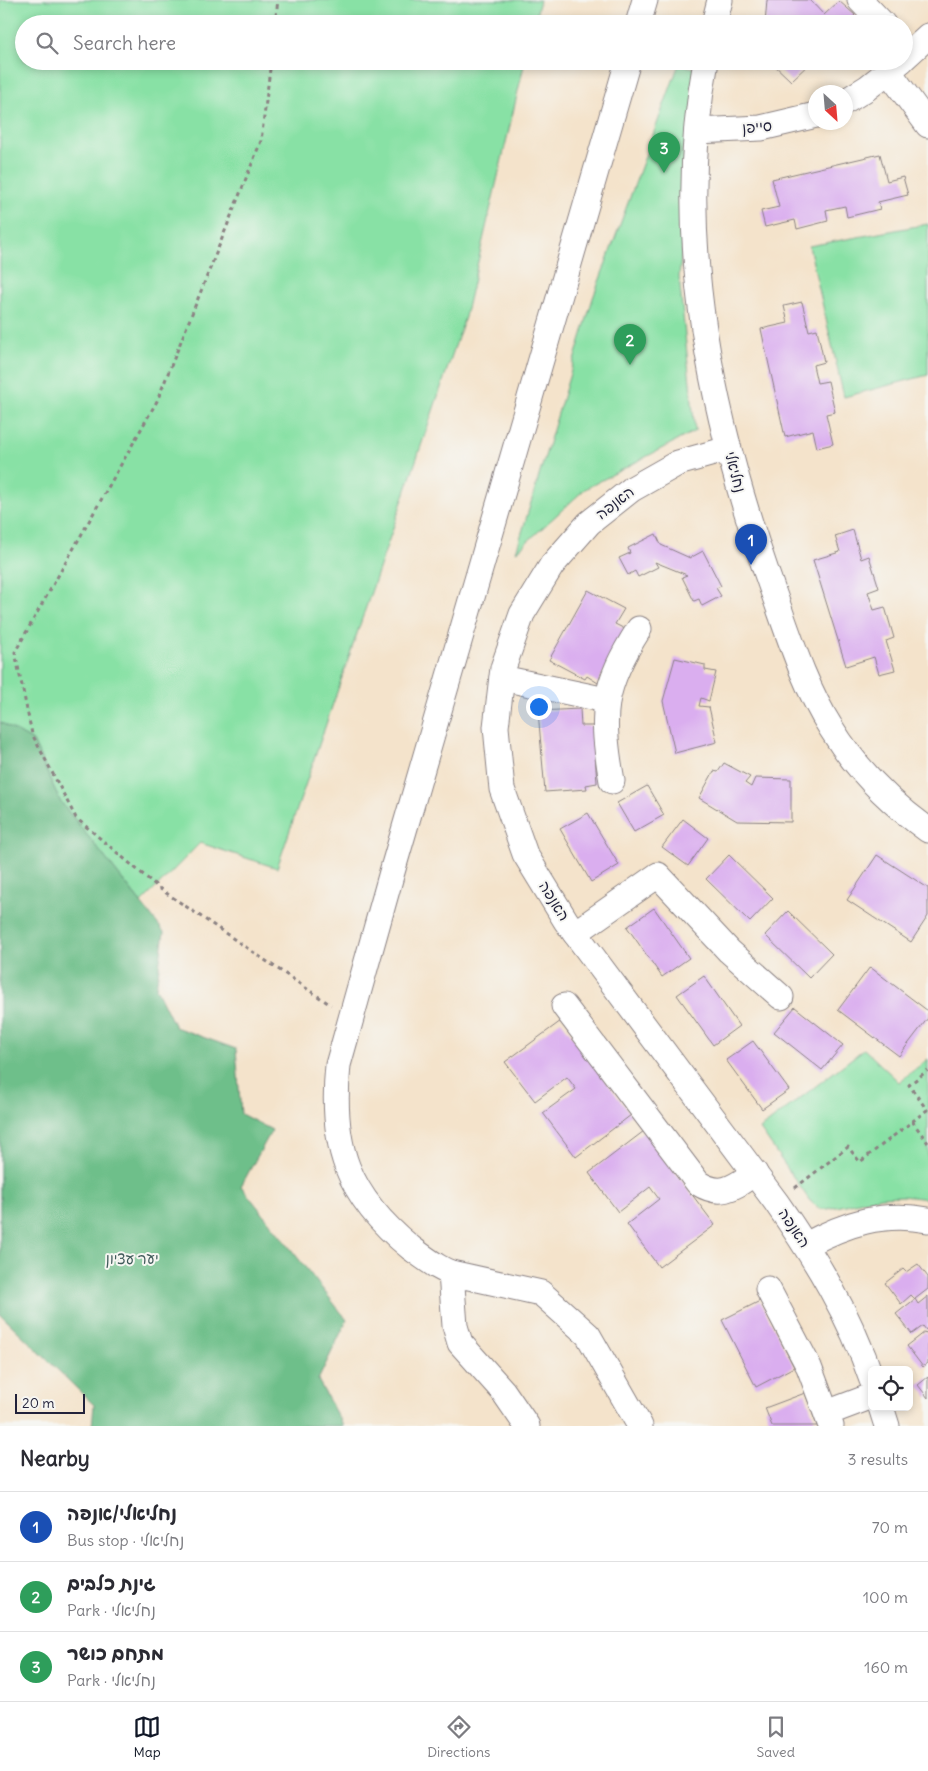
<!DOCTYPE html>
<meta charset="utf-8">
<style>
:root{--surface:#fff;--page:#f2f2f3;--text:#2b2b33;--muted:#7c7c81;--line:#e1e1e2;--accent:#111827}
body{margin:0;font-family:Delius,"Playpen Sans Hebrew",sans-serif;background:var(--page);color:var(--text)}
.controls{position:absolute;right:15px;bottom:15px;display:grid;overflow:hidden;border-radius:8px;box-shadow:0 2px 8px #0003}
.controls button{width:45px;height:45px;display:grid;place-items:center;padding:0;border:0;border-bottom:1px solid var(--line);background:var(--surface);color:var(--text);font:25px sans-serif}
.compass{position:absolute;left:808px;top:85px;width:45px;height:45px;border-radius:50%;background:var(--surface);box-shadow:0 2px 8px #0003;rotate:154deg}
.scale{position:absolute;left:15px;bottom:12px;width:70px;box-sizing:border-box;padding-left:5px;border:2px solid #22223b;border-top:0;font-size:14px;line-height:18px;white-space:nowrap;color:#22223b;-webkit-text-stroke:4px #f6f6f2;paint-order:stroke}
.you{position:absolute;left:538px;top:706px;width:18px;height:18px;margin:-12px;border:4px solid #fff;border-radius:50%;background:#1a73e8;box-shadow:0 0 0 8px #1a73e833}
.badge{display:grid;place-items:center;width:32px;height:32px;border-radius:50%;background:var(--accent);color:#fff;font-size:16px;font-weight:700}
.pin{position:absolute;translate:-50% -41px;filter:drop-shadow(0 1px 2px #0008)}
.pin::after{content:'';position:absolute;top:26px;width:18px;height:15px;background:inherit;clip-path:polygon(0 0,100% 0,50% 100%)}
.list{margin:0;padding:0;list-style:none}
h2{display:flex;justify-content:space-between;align-items:center;height:65px;margin:0;padding:0 20px;font-size:21px}
h2 small{font-size:16px;font-weight:400;color:var(--muted)}
.list li{display:grid;grid-template-columns:32px 1fr auto;gap:15px;align-items:center;box-sizing:border-box;height:70px;padding:0 20px;border-top:1px solid var(--line)}
.list b{display:block;font-size:19px;white-space:nowrap}
.list p{margin:0;font-size:16px;white-space:nowrap;color:var(--muted)}
.list em{font-size:16px;font-style:normal;color:var(--muted)}
.icon{flex:none;width:28px;height:28px;fill:none;stroke:currentColor;stroke-width:2;stroke-linecap:round;stroke-linejoin:round}
.map{position:relative;flex:none;width:928px;height:1426px;overflow:hidden}
.search{position:absolute;background:var(--surface);box-shadow:0 2px 8px #0003;left:15px;right:15px;top:15px;height:55px;display:flex;align-items:center;gap:12px;box-sizing:border-box;padding:0 18px;border-radius:28px;color:var(--muted);font-size:19px}
.sheet{height:275px;background:var(--surface)}
nav{display:flex;justify-content:space-around;align-items:center;box-sizing:border-box;height:70px;border-top:1px solid var(--line);background:var(--surface);font-size:14px;color:var(--muted)}
nav a{display:grid;justify-items:center;gap:2px}
nav .on{color:var(--accent)}
.map>svg:first-child{display:block}
.green{fill:#88e1a5;stroke:#558270}
.forest{fill:#6ebf8a;stroke:#487062}
.building{fill:#daaeef}
.lines{fill:none;stroke-linecap:round;stroke-linejoin:round}
.minor-casing{stroke:#8b8283;stroke-width:27}
.path{stroke:#8b8283;stroke-width:3;stroke-dasharray:4 4;stroke-linecap:butt}
.minor{stroke:#fff;stroke-width:25}
.labels{text-anchor:middle;stroke-width:4;stroke-linejoin:round;paint-order:stroke}
.street-label{font-size:15px;fill:#22223b;stroke:#f6f6f2}
.park-label{font-size:15px;fill:#415b5b;stroke:#f6f6f2}
</style>
<div class="map">
<svg width="928" height="1426" viewBox="0 0 928 1426">
<rect width="100%" height="100%" fill="#f6f6f2"/>
<filter id="ink" filterUnits="userSpaceOnUse"><feTurbulence type="fractalNoise" baseFrequency=".02" numOctaves="2"/><feDisplacementMap in="SourceGraphic" scale="10" xChannelSelector="R" yChannelSelector="G"/><feConvolveMatrix kernelMatrix="1 2 1 2 8 2 1 2 1" color-interpolation-filters="sRGB"/></filter>
<filter id="wash" filterUnits="userSpaceOnUse"><feTurbulence type="fractalNoise" baseFrequency=".0096" numOctaves="4" result="noise"/><feDisplacementMap in="SourceGraphic" scale="20" xChannelSelector="R" yChannelSelector="G"/><feGaussianBlur stdDeviation="1.12" result="paint"/><feColorMatrix in="noise" values="0 0 0 0 0 0 0 0 0 0 0 0 0 0 0 0 0 1.4 0 .05"/><feComposite in="paint" operator="in"/></filter>
<g filter="url(#wash)">
<rect width="100%" height="100%" fill="#f4e3cb"/>
<g class="green">
<path d="M0,0H540L534,24H24V61H525L465,317L277,868L200,843L141,903L60,801L33,741L0,722Z"/>
<path d="M679,64L701,70L679,277L695,431L585,489L516,552L593,298Z"/>
<path d="M928,224V375L844,397L809,246Z"/>
<path d="M864,1049L899,1082L928,1059V1199L902,1196L881,1197L828,1209H820L810,1201L760,1129Z"/>
</g>
<path class="forest" d="M0,722L33,741L60,801L164,932L156,988L175,1027L236,1049L241,1114L272,1130L241,1186L347,1320L318,1380L343,1426H92L94,1405L0,1314Z"/>
<g id="blocks">
<g class="building">
<path d="M767,0H810L824,15L839,1L855,15L847,24H765Z"/>
<path d="M770,61H812L791,81Z"/>
<path d="M880,154L887,181L903,177L908,195L878,202L880,209L847,217L845,206L826,210L828,221L797,229L795,220L765,227L761,211L779,207L772,179Z"/>
<path d="M802,302L809,331L817,329L824,362L813,365L817,383L828,381L835,412L826,414L833,444L817,448L813,430L785,437L761,329L788,323L784,306Z"/>
<path d="M853,530L861,559L869,556L879,588L868,592L874,610L885,607L894,638L886,641L895,670L879,674L874,657L846,666L813,560L840,552L835,536Z"/>
<path d="M656,534L661,545L690,558L703,551L721,586L716,588L721,596L702,606L699,599L694,601L682,577L687,575L655,562L658,567L638,577L635,571L628,575L619,558L630,553L628,548Z"/>
<path d="M588,590L624,609L615,624L627,630L598,683L587,676L585,679L549,660Z"/>
<path d="M675,658L705,665V670L716,672L709,701L701,698L699,706L709,707L717,742L675,753L663,701Z"/>
<path d="M580,709L581,726H593L597,783L586,785L587,789L545,792L538,711Z"/>
<path d="M724,763L750,777L745,783L751,787L755,778L791,779V822L737,821L699,798L714,771L718,772Z"/>
<path d="M647,786L664,815L634,832L617,803Z"/>
<path d="M588,813L619,865L591,882L560,829Z"/>
<path d="M683,819L708,838L688,866L662,847Z"/>
<path d="M729,855L773,898L750,922L706,879Z"/>
<path d="M877,855L928,888V916L911,942L847,900Z"/>
<path d="M654,908L689,958L662,977L627,927Z"/>
<path d="M788,911L832,954L809,978L765,935Z"/>
<path d="M870,967L928,1011V1018L899,1056L838,1010Z"/>
<path d="M704,976L739,1026L713,1045L677,995Z"/>
<path d="M795,1007L843,1045L822,1070L774,1032Z"/>
<path d="M561,1021L631,1115L576,1157L543,1113L576,1089L567,1077L535,1101L505,1062Z"/>
<path d="M753,1041L789,1090L762,1109L726,1060Z"/>
<path d="M644,1131L715,1225L659,1267L627,1224L659,1199L650,1187L618,1212L589,1173Z"/>
<path d="M918,1264L928,1277V1289L915,1299L911,1295L901,1304L885,1283L903,1269L906,1272Z"/>
<path d="M928,1296V1329L926,1330L923,1326L912,1334L896,1314L915,1299L918,1304Z"/>
<path d="M760,1301L794,1367L756,1387L722,1320Z"/>
<path d="M925,1332L928,1335V1363L923,1367L907,1346Z"/>
<path d="M928,1377V1398L918,1385Z"/>
<path d="M805,1393L817,1426H772L765,1408Z"/>
</g>
</g>
</g>
<g filter="url(#ink)">
<use href="#blocks" fill-opacity="0" stroke="#8b8283" stroke-width="1"/>
<g class="lines">
<defs>
<g id="minor">
<path d="M860,0L883,24"/>
<path d="M638,24L645,0"/>
<path d="M714,24L720,0"/>
<path d="M904,58L928,36"/>
<path d="M706,61C672,242 713,424 774,594C790,639 805,687 831,728C856,769 889,802 928,830"/>
<path d="M889,72L928,125"/>
<path d="M846,101L867,88L901,61"/>
<path d="M697,131L761,128L816,115"/>
<path d="M728,449L678,463L632,489L589,523L552,565L522,614L503,668L496,727L502,789L525,854L566,921L776,1202C815,1258 850,1315 872,1380"/>
<path d="M502,678L606,700"/>
<path d="M612,781C600,714 602,687 639,629"/>
<path d="M575,933L658,875L729,951L781,997"/>
<path d="M564,1006L698,1183C722,1198 734,1187 755,1173"/>
<path d="M806,1245C845,1224 883,1211 928,1220"/>
<path d="M464,1277C445,1274 426,1259 411,1248C347,1196 330,1146 338,1065L392,872L628,61"/>
<path d="M768,1289L809,1367L831,1426"/>
<path d="M881,1407L887,1426"/>
<path d="M827,1413L872,1396"/>
<path d="M527,1426L503,1391L460,1343L455,1326L451,1273L541,1293L588,1335L640,1426"/>
</g>
</defs>
<use href="#minor" class="minor-casing"/>
<g class="path">
<path d="M275,24L278,0"/>
<path d="M271,61L261,141L157,401L15,652L32,734L76,818L159,888L331,1005"/>
<path d="M912,1121L928,1143"/>
<path d="M795,1188L848,1147L860,1162L927,1110L909,1085L928,1070"/>
</g>
<use href="#minor" class="minor"/>
</g>
</g>
<g class="labels">
<g class="street-label">
<text transform="translate(757 127) rotate(-5)" y="5">סייפן</text>
<text transform="translate(735 472) rotate(75)" y="5">נחליאלי</text>
<text transform="translate(615 503) rotate(-38)" y="5">האנפה</text>
<text transform="translate(554 901) rotate(58)" y="5">האנפה</text>
<text transform="translate(794 1228) rotate(56)" y="5">האנפה</text>
</g>
<g class="park-label">
<text x="132" y="1264">יער עציון</text>
</g>
</g>
</svg>
<div class="controls">
<button><svg class="icon" aria-label="locate" viewBox="0 0 24 24"><circle cx="12" cy="12" r="6"/><path d="M12 2v4M12 18v4M2 12h4M18 12h4"/></svg></button>
</div>
<svg class="compass" viewBox="-18 -18 36 36"><path d="M0-13l5 13h-10z" fill="#e53935"/><path d="M0 13l5-13h-10z" fill="#7c7c81"/></svg>
<div class="scale">20 m</div>
<div class="you"></div>
<div class="pin badge" style="left:751px;top:565px;background:#1a4fb4">1</div>
<div class="pin badge" style="left:630px;top:365px;background:#2e9e5b">2</div>
<div class="pin badge" style="left:664px;top:173px;background:#2e9e5b">3</div>
<div class="search"><svg class="icon" aria-label="search" viewBox="0 0 24 24"><circle cx="10" cy="10" r="6"/><path d="M15 15l6 6"/></svg>Search here</div>
</div>
<section class="sheet">
<h2>Nearby<small>3 results</small></h2>
<ul class="list">
<li><span class="badge" style="background:#1a4fb4">1</span><div><b>נחליאלי/אנפה</b><p>Bus stop · נחליאלי</p></div><em>70 m</em></li>
<li><span class="badge" style="background:#2e9e5b">2</span><div><b>גינת כלבים</b><p>Park · נחליאלי</p></div><em>100 m</em></li>
<li><span class="badge" style="background:#2e9e5b">3</span><div><b>מתחם כושר</b><p>Park · נחליאלי</p></div><em>160 m</em></li>
</ul>
</section>
<nav>
<a class="on"><svg class="icon" aria-label="map" viewBox="0 0 24 24"><path d="M3 6l6-2 6 2 6-2v14l-6 2-6-2-6 2zM9 4v14M15 6v14"/></svg>Map</a>
<a><svg class="icon" aria-label="directions" viewBox="0 0 24 24"><path d="M12 3l9 9-9 9-9-9zM9 14v-3h6M13 9l2 2-2 2"/></svg>Directions</a>
<a><svg class="icon" aria-label="saved" viewBox="0 0 24 24"><path d="M7 4h10v16l-5-4-5 4z"/></svg>Saved</a>
</nav>
